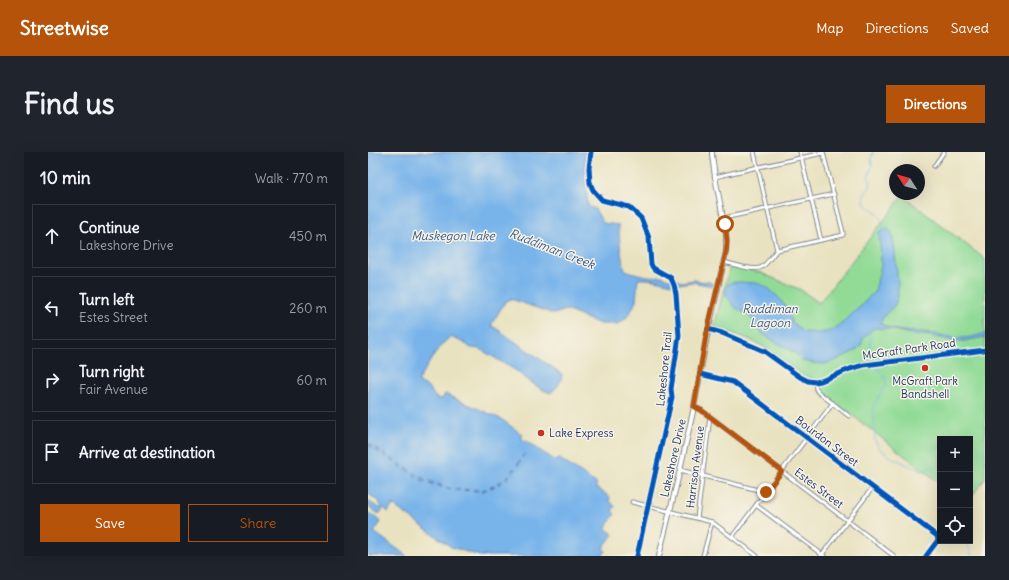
<!DOCTYPE html>
<meta charset="utf-8">
<style>
:root{--surface:#171b24;--page:#20242c;--text:#f1f3f6;--muted:#9ea1a6;--line:#363941;--accent:#b45309}
body{margin:0;font-family:Delius,sans-serif;background:var(--page);color:var(--text)}
.controls{position:absolute;right:12px;bottom:12px;display:grid;overflow:hidden;border-radius:0px;box-shadow:0 4px 16px #0002}
.controls button{width:36px;height:36px;display:grid;place-items:center;padding:0;border:0;border-bottom:1px solid var(--line);background:var(--surface);color:var(--text);font:20px sans-serif}
.compass{position:absolute;left:521px;top:12px;width:36px;height:36px;border-radius:50%;background:var(--surface);box-shadow:0 4px 16px #0002;rotate:306deg}
.stop{position:absolute;width:12px;height:12px;margin:-9px;border:3px solid #b45309;border-radius:50%;background:#fff}
.stop.end{background:#b45309;border-color:#fff;box-shadow:0 1px 4px #0008}
.list{margin:0;padding:0;list-style:none}
h2{display:flex;justify-content:space-between;align-items:center;height:52px;margin:0;padding:0 16px;font-size:17px}
h2 small{font-size:13px;font-weight:400;color:var(--muted)}
.list li{display:grid;grid-template-columns:26px 1fr auto;gap:12px;align-items:center;box-sizing:border-box;height:64px;margin:0 8px 8px;padding:0 8px;border:1px solid var(--line);border-radius:0px}
.list b{display:block;font-size:15px;white-space:nowrap}
.list p{margin:0;font-size:13px;white-space:nowrap;color:var(--muted)}
.list em{font-size:13px;font-style:normal;color:var(--muted)}
.actions{display:flex;gap:8px;padding:12px 16px}
.actions a{flex:1;padding:9px 0;border:1px solid var(--accent);border-radius:0px;text-align:center;font-size:14px;color:var(--accent)}
.actions .main{background:var(--accent);color:#fff}
.icon{flex:none;width:22px;height:22px;fill:none;stroke:currentColor;stroke-width:2;stroke-linecap:round;stroke-linejoin:round}
.map{position:relative;flex:none;width:617px;height:404px;overflow:hidden;border-radius:0px}
header{display:flex;align-items:center;gap:24px;box-sizing:border-box;height:56px;padding:0 20px;background:var(--accent);color:#fff}
header strong{font-size:19px}
nav{display:flex;gap:22px;margin-inline-start:auto;font-size:14px}
.intro{display:flex;align-items:center;justify-content:space-between;box-sizing:border-box;height:96px;padding:0 24px}
h1{margin:0;font-size:28px}
.button{padding:10px 18px;border-radius:0px;background:var(--accent);color:#fff;font-size:14px;font-weight:700}
main{display:flex;gap:24px;padding:0 24px}
aside{flex:1;background:var(--surface);border-radius:0px;box-shadow:0 4px 16px #0002}
.map>svg:first-child{display:block}
.green{fill:#92db97;stroke:#56857a}
.water{fill:#78b4ea;stroke:#4a72a4}
.lines{fill:none;stroke-linecap:round;stroke-linejoin:round}
.stream{stroke:#78b4ea;stroke-width:1}
.ferry{stroke:#375788;stroke-width:1;stroke-dasharray:5 4;stroke-linecap:butt}
.minor-casing{stroke:#82888f;stroke-width:5}
.major-casing{stroke:#82888f;stroke-width:6}
.minor{stroke:#fff;stroke-width:3}
.major{stroke:#fff;stroke-width:4}
.cycleway-casing{stroke:#f7f3e8;stroke-width:8}
.cycleway{stroke:#0057b8;stroke-width:5}
.route{stroke:#b45309;stroke-width:5}
.poi-dot{fill:#c8321e;stroke:#f7f3e8;stroke-width:1.5}
.labels{text-anchor:middle;stroke-width:3;stroke-linejoin:round;paint-order:stroke}
.street-label{font-size:11px;fill:#1b2f5e;stroke:#f7f3e8}
.poi-label{font-size:11px;fill:#1b2f5e;stroke:#f7f3e8}
.water-label{font-size:12px;font-style:italic;fill:#375788;stroke:#f7f3e8}
</style>
<header>
<strong>Streetwise</strong>
<nav><a>Map</a><a>Directions</a><a>Saved</a></nav>
</header>
<div class="intro"><h1>Find us</h1><a class="button">Directions</a></div>
<main>
<aside>
<h2>10 min<small>Walk · 770 m</small></h2>
<ul class="list">
<li><svg class="icon" aria-label="ahead" viewBox="0 0 24 24"><path d="M12 20V5M6 11l6-6 6 6"/></svg><div><b>Continue</b><p>Lakeshore Drive</p></div><em>450 m</em></li>
<li><svg class="icon" aria-label="left" viewBox="0 0 24 24"><path d="M17 20v-9H6M10 6l-5 5 5 5"/></svg><div><b>Turn left</b><p>Estes Street</p></div><em>260 m</em></li>
<li><svg class="icon" aria-label="right" viewBox="0 0 24 24"><path d="M7 20v-9h11M14 6l5 5-5 5"/></svg><div><b>Turn right</b><p>Fair Avenue</p></div><em>60 m</em></li>
<li><svg class="icon" aria-label="arrive" viewBox="0 0 24 24"><path d="M6 21V4h12l-3 4 3 4H6"/></svg><div><b>Arrive at destination</b></div></li>
</ul>
<div class="actions"><a class="main">Save</a><a>Share</a></div>
</aside>
<div class="map">
<svg width="617" height="404" viewBox="0 0 617 404">
<rect width="100%" height="100%" fill="#f7f3e8"/>
<filter id="ink" filterUnits="userSpaceOnUse"><feTurbulence type="fractalNoise" baseFrequency=".025" numOctaves="2"/><feDisplacementMap in="SourceGraphic" scale="8" xChannelSelector="R" yChannelSelector="G"/><feConvolveMatrix kernelMatrix="1 2 1 2 8 2 1 2 1" color-interpolation-filters="sRGB"/></filter>
<filter id="wash" filterUnits="userSpaceOnUse"><feTurbulence type="fractalNoise" baseFrequency=".012" numOctaves="4" result="noise"/><feDisplacementMap in="SourceGraphic" scale="16" xChannelSelector="R" yChannelSelector="G"/><feGaussianBlur stdDeviation="0.9" result="paint"/><feColorMatrix in="noise" values="0 0 0 0 0 0 0 0 0 0 0 0 0 0 0 0 0 1.4 0 .05"/><feComposite in="paint" operator="in"/></filter>
<g filter="url(#wash)">
<rect width="100%" height="100%" fill="#e9e2c0"/>
<path class="green" d="M535,44L617,107V327L602,346V287H572V331L454,240L452,237L449,228L436,224L396,195L378,186L346,175L362,114L393,121L433,138L451,151Z"/>
<g class="water">
<path d="M0,0H217L218,37L220,53L222,55L227,57L235,71L250,73C252,88 252,103 257,118C269,122 281,126 294,124C299,127 301,128 306,126L312,130L326,128L337,130L339,129L345,132V134L324,130L310,132H304L288,128L277,127H270L268,149L261,163L251,172H232L198,158L186,162L143,147L137,150L123,173L194,222C194,230 188,237 182,241L173,237L154,224L152,221L112,197L103,196L96,191L83,185C74,188 56,219 50,229V230C59,232 64,240 68,246L74,247L77,242L133,267L155,283L153,286L188,309L190,306L229,332L227,335L242,345L241,349L247,354L244,359L247,362L237,376L245,382L235,396L238,399L234,404H112L83,395L25,353L20,360L16,356L11,362L0,354V349L11,356H13L14,355L10,349L0,342Z"/>
<path d="M519,76L523,80L526,92L530,131V143L527,153L517,163L512,171C526,181 545,179 561,181C571,182 582,186 592,186C601,186 609,184 617,181V185L596,189L582,188L558,183H548L521,177L506,176L496,185L493,193L487,199L466,209L457,212L445,211L435,209L427,201L396,183L388,174L383,165L367,155L358,143L357,135L359,134L360,132L365,130L388,131L399,135L412,147L419,158L424,170L435,180L451,181L463,179L476,170L485,161L493,154L507,139L513,114V104L511,81L516,77Z"/>
<path d="M0,360L13,370L6,380L39,404H0Z"/>
</g>
<g class="lines">
<g class="stream">
<path d="M505,0L503,7L504,13L500,26L502,28V36C495,41 495,46 497,53C510,59 513,65 516,78"/>
<path d="M499,181L503,186L502,195L506,201L507,207"/>
<path d="M508,215L518,227V234L512,242L505,255L507,288L511,296L523,305L553,319L563,315L572,327"/>
<path d="M598,389L604,404"/>
</g>
<g class="ferry">
<path d="M0,291L56,327L83,337L115,338L129,332L139,325L148,314L153,307"/>
<path d="M0,293L55,329L83,338L115,339L130,333L140,326L149,315L157,300"/>
</g>
</g>
</g>
<g filter="url(#ink)">
<g class="lines">
<defs>
<g id="minor">
<path d="M432,0L453,88"/>
<path d="M566,14L576,0"/>
<path d="M347,25L368,20L455,1"/>
<path d="M356,66L466,42"/>
<path d="M409,98L471,84L475,83V80L455,0"/>
<path d="M356,110C365,112 387,120 394,115C400,111 404,103 409,98L386,0"/>
<path d="M340,177L354,181L396,199L432,225L440,229L447,230L453,229L482,217L496,213L617,198"/>
<path d="M332,222L365,230L569,384L570,388L558,404"/>
<path d="M447,230L448,237L450,240L481,264"/>
<path d="M326,255L333,258L526,404"/>
<path d="M312,318L398,340"/>
<path d="M264,350L344,370L389,404"/>
<path d="M388,353L456,404"/>
<path d="M329,366L342,265"/>
<path d="M364,385L465,251"/>
<path d="M335,404L344,370"/>
<path d="M453,404L505,335"/>
</g>
<path id="major" d="M291,404L312,318L326,255L339,184L358,100V81L347,25L344,3V0"/>
</defs>
<use href="#minor" class="minor-casing"/>
<use href="#major" class="major-casing"/>
<use href="#minor" class="minor"/>
<use href="#major" class="major"/>
<defs>
<g id="cycleway">
<path d="M223,0L221,16L222,31L225,38L234,48L261,55L273,66L281,86L283,112L285,116L303,126L306,133L308,142L311,184L303,237L304,245L269,404"/>
<path d="M340,177L354,181L396,199L432,225L440,229L447,230L453,229L482,217L496,213L617,198"/>
<path d="M332,222L365,230L569,384L570,388L558,404"/>
</g>
</defs>
<use href="#cycleway" class="cycleway-casing"/>
<use href="#cycleway" class="cycleway"/>
</g>
</g>
<g class="lines" filter="url(#ink)">
<path class="route" d="M357,72L359,90L358,100L338,184L326,255L333,258L414,319L398,340"/>
</g>
<g class="poi-dot">
<circle cx="557" cy="216" r="4"/>
<circle cx="173" cy="281" r="4"/>
</g>
<g class="labels">
<g class="street-label">
<text transform="translate(541 197) rotate(-8)" y="4">McGraft Park Road</text>
<text transform="translate(296 217) rotate(-84)" y="4">Lakeshore Trail</text>
<text transform="translate(459 289) rotate(37)" y="4">Bourdon Street</text>
<text transform="translate(305 306) rotate(-77)" y="4">Lakeshore Drive</text>
<text transform="translate(327 315) rotate(-83)" y="4">Harrison Avenue</text>
<text transform="translate(451 336) rotate(37)" y="4">Estes Street</text>
</g>
<g class="poi-label">
<text x="557" y="233">McGraft Park<tspan x="557" dy="13">Bandshell</tspan></text>
<text x="181" y="285" text-anchor="start">Lake Express</text>
</g>
<g class="water-label">
<text x="85" y="88">Muskegon Lake</text>
<text transform="translate(184 97) rotate(21)" y="4">Ruddiman Creek</text>
<text x="402" y="161">Ruddiman<tspan x="402" dy="14">Lagoon</tspan></text>
</g>
</g>
</svg>
<div class="controls">
<button>+</button>
<button>−</button>
<button><svg class="icon" aria-label="locate" viewBox="0 0 24 24"><circle cx="12" cy="12" r="6"/><path d="M12 2v4M12 18v4M2 12h4M18 12h4"/></svg></button>
</div>
<svg class="compass" viewBox="-18 -18 36 36"><path d="M0-13l5 13h-10z" fill="#e53935"/><path d="M0 13l5-13h-10z" fill="#9ea1a6"/></svg>
<div class="stop" style="left:357px;top:72px"></div>
<div class="stop end" style="left:398px;top:340px"></div>
</div>
</main>
